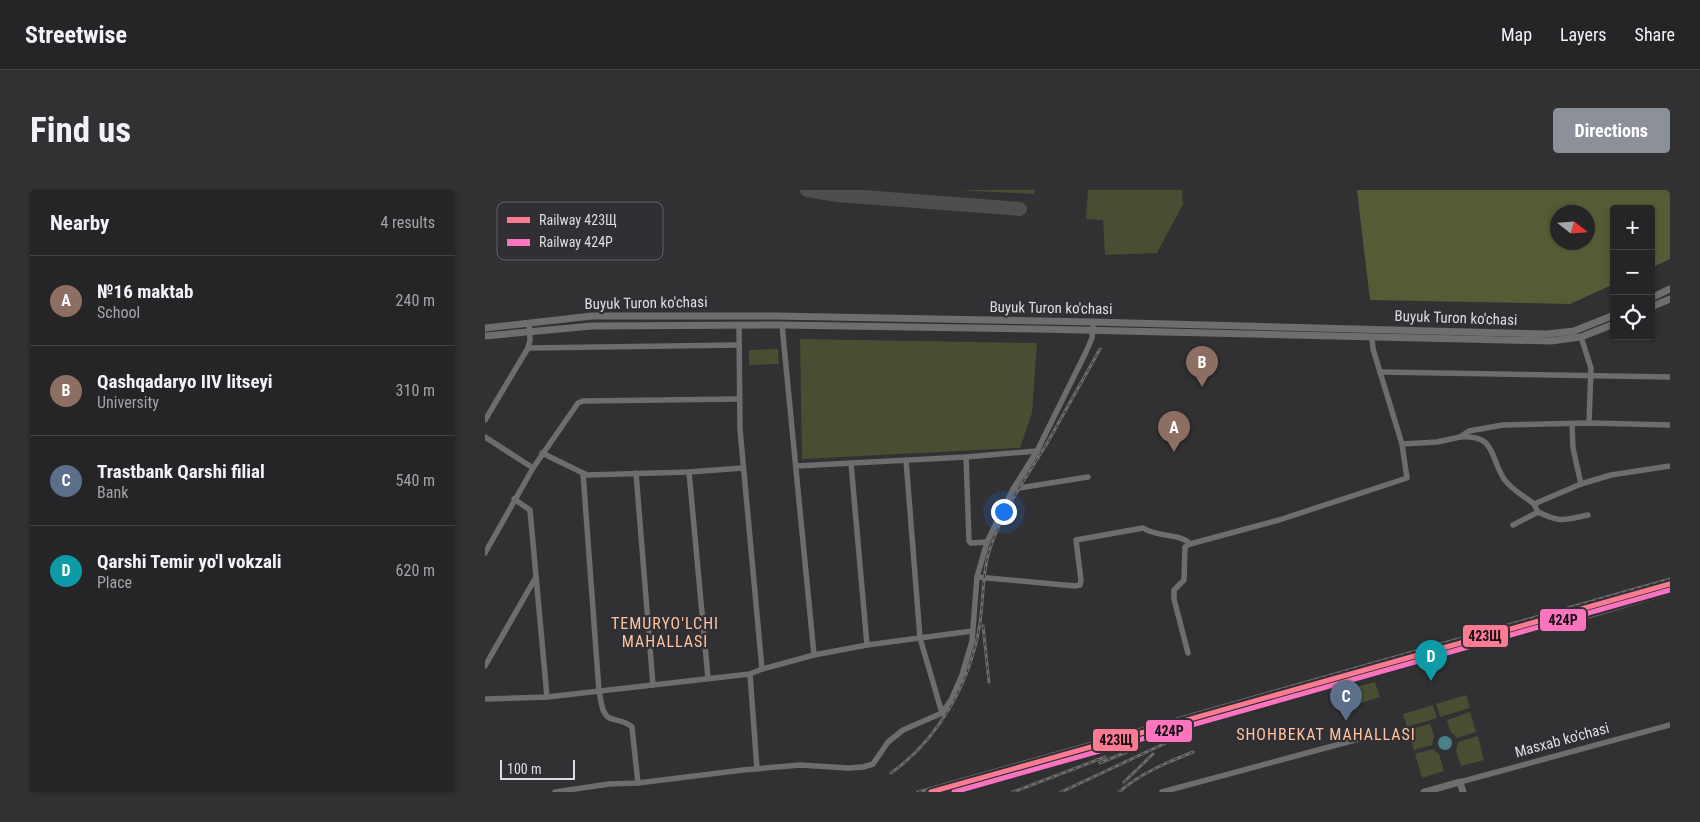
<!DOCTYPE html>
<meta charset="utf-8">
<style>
:root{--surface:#252426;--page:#313032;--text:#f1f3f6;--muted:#a3a4a7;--line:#424143;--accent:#8c9099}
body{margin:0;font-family:"Roboto Condensed",sans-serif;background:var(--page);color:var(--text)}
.controls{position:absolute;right:15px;top:15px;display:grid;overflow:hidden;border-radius:5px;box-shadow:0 1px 4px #0004}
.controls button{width:45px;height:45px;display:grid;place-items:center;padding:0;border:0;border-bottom:1px solid var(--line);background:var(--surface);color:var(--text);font:25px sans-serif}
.compass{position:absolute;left:1065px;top:15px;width:45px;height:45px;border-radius:50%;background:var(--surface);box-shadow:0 1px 4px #0004;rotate:107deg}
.scale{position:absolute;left:15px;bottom:12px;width:75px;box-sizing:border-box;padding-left:5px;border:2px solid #dedde1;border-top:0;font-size:14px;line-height:18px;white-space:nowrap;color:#dedde1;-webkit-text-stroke:4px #312f34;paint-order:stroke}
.you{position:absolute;left:518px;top:321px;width:18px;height:18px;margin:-12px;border:4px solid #fff;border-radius:50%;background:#1a73e8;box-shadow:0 0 0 8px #1a73e833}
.badge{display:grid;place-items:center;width:32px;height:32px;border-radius:50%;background:var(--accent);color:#fff;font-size:16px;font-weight:700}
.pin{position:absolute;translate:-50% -41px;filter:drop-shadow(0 1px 2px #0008)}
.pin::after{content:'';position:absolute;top:26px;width:18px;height:15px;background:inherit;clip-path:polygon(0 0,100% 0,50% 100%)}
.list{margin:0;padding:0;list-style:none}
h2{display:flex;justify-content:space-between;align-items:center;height:65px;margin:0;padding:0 20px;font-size:21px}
h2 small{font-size:16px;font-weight:400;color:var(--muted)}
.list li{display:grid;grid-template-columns:32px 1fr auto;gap:15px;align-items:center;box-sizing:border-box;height:90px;padding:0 20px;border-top:1px solid var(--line)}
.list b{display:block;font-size:19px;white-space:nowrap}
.list p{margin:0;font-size:16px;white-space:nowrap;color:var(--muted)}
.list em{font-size:16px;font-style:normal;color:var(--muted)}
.icon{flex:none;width:28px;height:28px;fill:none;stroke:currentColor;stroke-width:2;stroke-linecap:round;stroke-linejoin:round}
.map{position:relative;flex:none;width:1185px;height:602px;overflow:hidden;border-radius:5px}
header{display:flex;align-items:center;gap:30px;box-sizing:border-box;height:70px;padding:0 25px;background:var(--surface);border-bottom:1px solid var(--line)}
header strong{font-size:24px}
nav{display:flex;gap:28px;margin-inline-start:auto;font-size:18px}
.intro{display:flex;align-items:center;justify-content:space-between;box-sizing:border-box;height:120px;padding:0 30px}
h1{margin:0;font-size:35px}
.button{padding:12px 22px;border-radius:5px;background:var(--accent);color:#fff;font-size:18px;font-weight:700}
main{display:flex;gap:30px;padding:0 30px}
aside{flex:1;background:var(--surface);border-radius:5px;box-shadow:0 1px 4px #0004}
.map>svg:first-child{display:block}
.green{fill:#494d32}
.forest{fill:#565b36;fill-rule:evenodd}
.water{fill:#4a8189}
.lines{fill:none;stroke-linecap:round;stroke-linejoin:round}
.taxiway{stroke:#4e4e50;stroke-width:14}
.minor{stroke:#6e6d6d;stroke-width:5.5}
.major{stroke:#6f6d6e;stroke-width:7}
.rail-casing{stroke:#6c6c6c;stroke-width:3}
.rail{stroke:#312f34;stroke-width:1;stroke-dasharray:4;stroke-linecap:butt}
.rail-1-casing{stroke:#312f34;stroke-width:9}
.rail-2-casing{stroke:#312f34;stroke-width:9}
.rail-1{stroke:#fe7a93;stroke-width:5}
.rail-2{stroke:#fc73be;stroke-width:5}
.labels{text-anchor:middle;stroke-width:4.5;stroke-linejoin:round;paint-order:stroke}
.street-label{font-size:15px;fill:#dedde1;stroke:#312f34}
.neighbourhood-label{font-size:16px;letter-spacing:1px;fill:#fcc4a0;stroke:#312f34}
.key{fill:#312f34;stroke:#656368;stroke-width:1}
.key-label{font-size:14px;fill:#dedde1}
.line-badge{stroke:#312f34;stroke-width:2}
.pale-badge-label{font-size:14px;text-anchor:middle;font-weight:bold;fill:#111}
</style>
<header>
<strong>Streetwise</strong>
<nav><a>Map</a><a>Layers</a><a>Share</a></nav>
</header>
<div class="intro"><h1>Find us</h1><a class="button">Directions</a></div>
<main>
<aside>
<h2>Nearby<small>4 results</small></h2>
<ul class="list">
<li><span class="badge" style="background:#8d6e63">A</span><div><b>№16 maktab</b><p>School</p></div><em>240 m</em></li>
<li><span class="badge" style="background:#8d6e63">B</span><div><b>Qashqadaryo IIV litseyi</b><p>University</p></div><em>310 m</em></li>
<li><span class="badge" style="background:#5c6f8a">C</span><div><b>Trastbank Qarshi filial</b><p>Bank</p></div><em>540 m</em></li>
<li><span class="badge" style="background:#0f9aa8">D</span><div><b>Qarshi Temir yo'l vokzali</b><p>Place</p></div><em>620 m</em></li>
</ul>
</aside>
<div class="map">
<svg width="1185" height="602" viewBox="0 0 1185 602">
<rect width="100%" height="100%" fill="#313033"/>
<g class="green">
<path d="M471,0H550L549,4Z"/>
<path d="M603,0H697L698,14L672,63L620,65L618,30L601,29Z"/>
<path d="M315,149L552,153L547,223L535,258L317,269Z"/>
<path d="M293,159L294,174L264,175V160Z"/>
<path d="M890,492L895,507L870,515L864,499Z"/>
<path d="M981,505L985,518L955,527L951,514Z"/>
<path d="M948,515L952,528L922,537L918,524Z"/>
<path d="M985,522L991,542L972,548L965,541L962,530Z"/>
<path d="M945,534L949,546L947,555L929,560L923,540Z"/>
<path d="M993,546L999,570L976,576L971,561L973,552Z"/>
<path d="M948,559L954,564L959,581L937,588L930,564Z"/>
</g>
<path class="forest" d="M872,0H1185V69L1166,78V19H1129V94L1085,114L885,110ZM1072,22H1102V52H1072Z"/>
<circle class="water" cx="960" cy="553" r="7"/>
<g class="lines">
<path class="taxiway" d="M322,0L352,5L535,19"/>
<g class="minor">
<path d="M254,135L255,239L277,479"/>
<path d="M297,135L329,465"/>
<path d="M1096,147L1106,178L1104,233"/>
<path d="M43,158L254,155"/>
<path d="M895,182L1185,187"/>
<path d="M0,230L43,158L45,150L44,133"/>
<path d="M1087,234L1088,258L1096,294"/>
<path d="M0,247L48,278"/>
<path d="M975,247C1011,245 1004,265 1019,289C1027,300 1039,306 1049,314"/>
<path d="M917,254L952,252L975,247L984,241L1018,235L1104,233L1185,235"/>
<path d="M57,263L102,285L204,282L258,278"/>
<path d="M481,267L484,351L486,353L502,352"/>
<path d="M421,270L435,448L457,523"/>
<path d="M366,273L382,455"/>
<path d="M311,276L481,267L552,261"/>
<path d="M204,282L223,488"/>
<path d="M98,283L114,501C116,508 116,520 121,525C124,531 139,529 147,537L153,593"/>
<path d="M151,283L168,495"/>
<path d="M528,299L603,287"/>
<path d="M29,309L45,320L62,507"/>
<path d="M1053,322C1076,333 1079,330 1103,325"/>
<path d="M1028,335L1053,322L1049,314L1096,294L1126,285L1185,276"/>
<path d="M0,363L48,278L93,213L98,211L254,209"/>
<path d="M492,387L590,396L595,395L596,390L591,350L658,338C674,348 696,343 705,354"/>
<path d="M703,463L689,409V400L699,390L700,357L705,354L794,330L922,288L917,254L888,159L887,147"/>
<path d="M0,476L51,387"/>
<path d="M265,484L272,579"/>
<path d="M0,509L62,507L265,484L277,479L329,465L382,455L487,441"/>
<path d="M975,592L1185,535"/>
<path d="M70,602L124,594L153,593L258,580L315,575L363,578L378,577L388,574L403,552L418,540L457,523L466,510L477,485L487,451L492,387L502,352L528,299L552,261L601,162L607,148L608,137"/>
<path d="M677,602L885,546"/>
</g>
<g class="major">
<path d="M1166,108L1185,99"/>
<path d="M1166,117L1185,109"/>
<path d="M0,138L107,126H291L608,132L1062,144L1089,141L1129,125"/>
<path d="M0,146L107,136L297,135L552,139L1066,151L1096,147L1129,134"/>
<path d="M939,602L975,592L978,602"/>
</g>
<defs>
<g id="rail">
<path d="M1097,429L1185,403"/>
<path d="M498,436L504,492"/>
<path d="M615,573L654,557"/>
<path d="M406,583C454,549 486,491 495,433C499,404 497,375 509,348C522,315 542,285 561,255C579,223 597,191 615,159"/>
<path d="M639,592L668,564"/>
<path d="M433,602L1185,389"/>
<path d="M461,602L480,596"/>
<path d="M475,602L741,527L805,502"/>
<path d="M528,602L620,567"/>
<path d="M576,602L702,543"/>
<path d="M634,602C654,584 683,572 708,562"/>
</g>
</defs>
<use href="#rail" class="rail-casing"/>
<use href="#rail" class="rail"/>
<defs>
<path id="rail-1" d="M446,602L1185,394"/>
<path id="rail-2" d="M469,602L1185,400"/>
</defs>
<use href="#rail-1" class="rail-1-casing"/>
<use href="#rail-2" class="rail-2-casing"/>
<use href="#rail-1" class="rail-1"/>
<use href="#rail-2" class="rail-2"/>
</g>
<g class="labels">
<g class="street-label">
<text transform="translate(161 113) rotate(-1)" y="5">Buyuk Turon ko'chasi</text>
<text transform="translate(566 118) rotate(1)" y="5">Buyuk Turon ko'chasi</text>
<text transform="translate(971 128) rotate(2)" y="5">Buyuk Turon ko'chasi</text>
<text transform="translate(1077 550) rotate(-15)" y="5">Masxab ko'chasi</text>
</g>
<g class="neighbourhood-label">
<text x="180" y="439">TEMURYO'LCHI<tspan x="180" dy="18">MAHALLASI</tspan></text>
<text x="841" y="550">SHOHBEKAT MAHALLASI</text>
</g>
</g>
<rect x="12" y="12" width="166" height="58" rx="8" class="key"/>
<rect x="22" y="27" width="23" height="6" fill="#fe7a93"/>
<rect x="22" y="49" width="23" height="7" fill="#fc73be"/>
<g class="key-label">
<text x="54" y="35">Railway 423Щ</text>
<text x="54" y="57">Railway 424Р</text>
</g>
<g class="line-badge">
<rect x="1054" y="418" width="48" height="24" rx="5" fill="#fc73be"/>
<rect x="977" y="434" width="47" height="24" rx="5" fill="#fe7a93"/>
<rect x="660" y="529" width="48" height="24" rx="5" fill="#fc73be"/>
<rect x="607" y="538" width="47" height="24" rx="5" fill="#fe7a93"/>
</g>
<g class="pale-badge-label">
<text x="1078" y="435">424Р</text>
<text x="1000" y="451">423Щ</text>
<text x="684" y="546">424Р</text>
<text x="631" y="555">423Щ</text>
</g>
</svg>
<div class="controls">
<button>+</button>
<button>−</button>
<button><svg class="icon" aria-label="locate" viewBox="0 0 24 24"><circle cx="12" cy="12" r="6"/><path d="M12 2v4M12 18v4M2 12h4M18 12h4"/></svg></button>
</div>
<svg class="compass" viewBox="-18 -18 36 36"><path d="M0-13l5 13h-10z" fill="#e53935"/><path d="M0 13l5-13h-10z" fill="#a3a4a7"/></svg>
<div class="scale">100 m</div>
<div class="you"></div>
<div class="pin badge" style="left:689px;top:262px;background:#8d6e63">A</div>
<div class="pin badge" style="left:717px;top:197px;background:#8d6e63">B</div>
<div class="pin badge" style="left:861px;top:531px;background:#5c6f8a">C</div>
<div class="pin badge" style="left:946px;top:491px;background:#0f9aa8">D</div>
</div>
</main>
